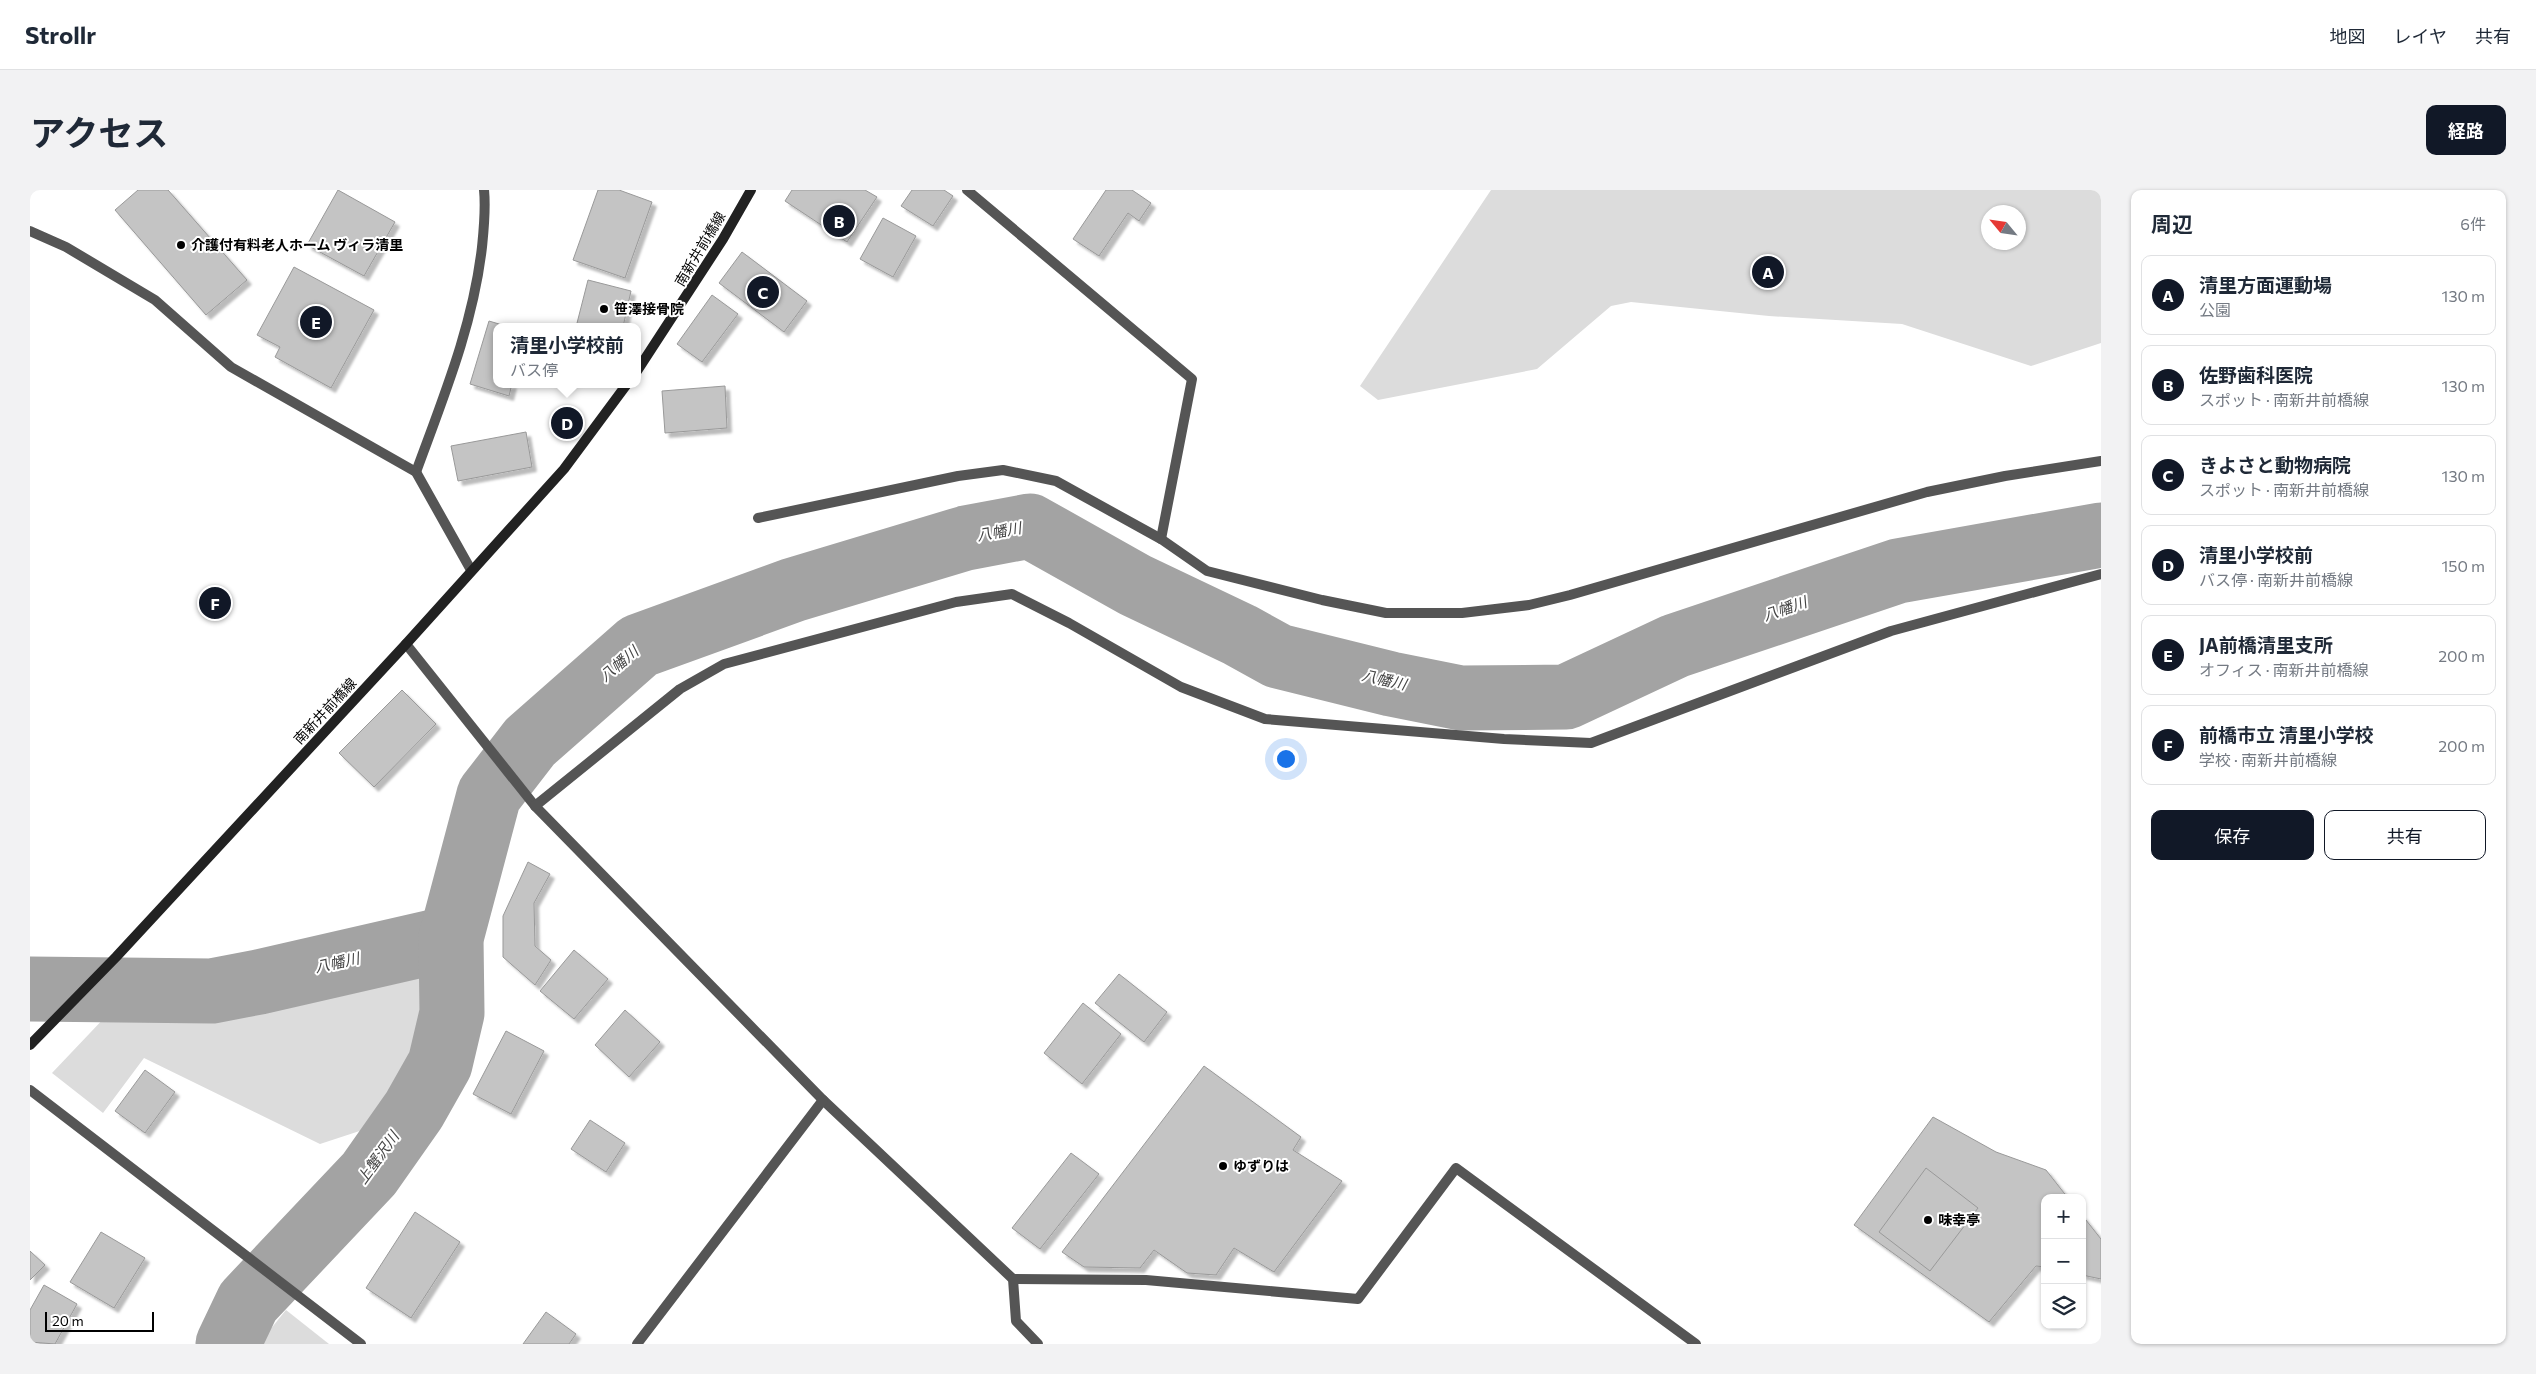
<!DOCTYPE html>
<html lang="ja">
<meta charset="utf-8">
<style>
:root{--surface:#fff;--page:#f2f2f3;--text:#1f2937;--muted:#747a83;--line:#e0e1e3;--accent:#111827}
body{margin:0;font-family:Commissioner,"Noto Sans JP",sans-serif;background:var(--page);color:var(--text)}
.controls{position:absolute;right:15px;bottom:15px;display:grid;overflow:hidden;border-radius:10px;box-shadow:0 1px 4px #0004}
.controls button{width:45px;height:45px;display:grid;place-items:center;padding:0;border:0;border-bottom:1px solid var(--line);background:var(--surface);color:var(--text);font:25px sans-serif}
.compass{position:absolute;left:1951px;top:15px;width:45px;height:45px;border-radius:50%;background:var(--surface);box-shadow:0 1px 4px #0004;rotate:299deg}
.scale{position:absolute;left:15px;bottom:12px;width:109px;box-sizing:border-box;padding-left:5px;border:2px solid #000;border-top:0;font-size:14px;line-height:18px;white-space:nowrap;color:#000;-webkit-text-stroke:4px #fff;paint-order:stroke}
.you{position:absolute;left:1255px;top:568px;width:18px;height:18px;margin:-12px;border:4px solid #fff;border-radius:50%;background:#1a73e8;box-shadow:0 0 0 8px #1a73e833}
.badge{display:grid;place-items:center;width:32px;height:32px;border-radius:50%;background:var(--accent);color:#fff;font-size:16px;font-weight:700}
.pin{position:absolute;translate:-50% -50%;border:2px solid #fff;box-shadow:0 1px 5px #0006}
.popup{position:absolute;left:463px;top:133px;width:148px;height:65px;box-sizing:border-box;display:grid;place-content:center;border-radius:10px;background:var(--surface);filter:drop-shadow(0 1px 4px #0005);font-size:16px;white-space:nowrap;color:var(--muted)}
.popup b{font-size:19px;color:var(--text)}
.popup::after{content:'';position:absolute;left:50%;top:100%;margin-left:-10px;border:10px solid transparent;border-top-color:var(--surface)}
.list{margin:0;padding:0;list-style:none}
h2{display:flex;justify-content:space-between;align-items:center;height:65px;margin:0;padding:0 20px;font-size:21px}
h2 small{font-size:16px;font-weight:400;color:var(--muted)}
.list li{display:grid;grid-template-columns:32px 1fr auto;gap:15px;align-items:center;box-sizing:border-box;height:80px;margin:0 10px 10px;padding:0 10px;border:1px solid var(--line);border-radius:10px}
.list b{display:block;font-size:19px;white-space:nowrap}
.list p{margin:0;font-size:16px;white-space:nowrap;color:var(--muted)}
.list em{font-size:16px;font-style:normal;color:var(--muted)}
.actions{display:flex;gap:10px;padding:15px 20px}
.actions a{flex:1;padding:11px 0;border:1px solid var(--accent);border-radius:10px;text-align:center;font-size:18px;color:var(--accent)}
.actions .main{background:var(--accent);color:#fff}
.icon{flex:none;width:28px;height:28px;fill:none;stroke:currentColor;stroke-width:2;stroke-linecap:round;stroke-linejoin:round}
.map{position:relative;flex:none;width:2071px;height:1154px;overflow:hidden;border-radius:10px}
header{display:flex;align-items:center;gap:30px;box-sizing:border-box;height:70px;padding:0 25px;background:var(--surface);border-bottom:1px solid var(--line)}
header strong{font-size:24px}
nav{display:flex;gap:28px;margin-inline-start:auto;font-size:18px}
.intro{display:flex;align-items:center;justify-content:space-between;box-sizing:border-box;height:120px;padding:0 30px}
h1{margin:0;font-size:35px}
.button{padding:12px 22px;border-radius:10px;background:var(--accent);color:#fff;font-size:18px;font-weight:700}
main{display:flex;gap:30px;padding:0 30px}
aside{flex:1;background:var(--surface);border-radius:10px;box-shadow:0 1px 4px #0004}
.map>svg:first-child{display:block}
.green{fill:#dcdcdc;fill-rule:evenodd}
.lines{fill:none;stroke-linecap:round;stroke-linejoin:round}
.river{stroke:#a3a3a3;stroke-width:65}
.building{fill:#c4c4c4;stroke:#999;filter:url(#shadow)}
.minor{stroke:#555;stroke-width:10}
.tertiary{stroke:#555;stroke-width:10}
.secondary{stroke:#222;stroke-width:10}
.poi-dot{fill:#000;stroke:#fff;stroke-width:2}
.labels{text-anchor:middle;stroke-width:4;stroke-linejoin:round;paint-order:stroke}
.poi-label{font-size:14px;font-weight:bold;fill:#000;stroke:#fff;text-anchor:start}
.street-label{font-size:14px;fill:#000;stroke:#fff}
.water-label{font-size:15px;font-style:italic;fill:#444;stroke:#fff}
</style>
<header>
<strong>Strollr</strong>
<nav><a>地図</a><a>レイヤ</a><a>共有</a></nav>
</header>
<div class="intro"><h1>アクセス</h1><a class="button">経路</a></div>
<main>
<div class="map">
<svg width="2071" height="1154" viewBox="0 0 2071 1154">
<defs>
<filter id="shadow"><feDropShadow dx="4.5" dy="4.5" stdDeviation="1" flood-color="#0004"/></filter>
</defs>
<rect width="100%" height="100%" fill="#fff"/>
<g class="green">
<path d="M1461,0H2071V153L2001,176L1872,134L1739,126L1601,112L1581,116L1507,179L1348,210L1330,196ZM1988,22V52H1958V22Z"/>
<path d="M402,768L398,852L357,932L290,954L114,868L73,923L22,883L78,824L173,820Z"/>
<path d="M256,1120L299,1154H233L239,1141Z"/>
</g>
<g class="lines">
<g class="river">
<path d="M0,799L182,801L229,792L421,748"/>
<path d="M198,1154L218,1112L339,984L384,920L410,874L422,823L421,748L459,605L500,552L609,456L763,400L936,348L1000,336L1105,395L1210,445L1248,466L1361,494L1431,508L1536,507L1645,456L1868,381L2071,345"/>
</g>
</g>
<g class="building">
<path d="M108,0H138L217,90L176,125L85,20Z"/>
<path d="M308,0L365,32L334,86L277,55Z"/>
<path d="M568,0H589L622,12L595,88L543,70Z"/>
<path d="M762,0H835L847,7L817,52L755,11Z"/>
<path d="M882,0H914L923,6L903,36L871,16Z"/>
<path d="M1076,0H1102L1121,13L1109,31L1098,23L1069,66L1043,49Z"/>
<path d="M853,28L886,46L863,87L830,69Z"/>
<path d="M712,62L777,111L754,142L689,93Z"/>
<path d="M264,77L344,120L301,198L245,167L250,157L227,145Z"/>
<path d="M558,90L601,101L593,137H546Z"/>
<path d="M682,105L708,124L672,172L647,154Z"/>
<path d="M459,131L479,137H467V194H482L479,206L440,194Z"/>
<path d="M695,196L697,238L635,243L632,201Z"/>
<path d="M496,242L502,277L428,291L421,256Z"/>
<path d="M372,500L406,534L344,597L309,563Z"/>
<path d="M498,672L520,684L504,713L505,756L521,770L505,795L473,767V726Z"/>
<path d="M544,760L578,789L544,829L510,801Z"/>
<path d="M1089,784L1137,822L1114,852L1065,813Z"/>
<path d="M1053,813L1091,844L1052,894L1014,863Z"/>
<path d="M595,820L630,852L599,887L565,855Z"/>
<path d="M476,841L514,861L481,924L443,904Z"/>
<path d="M1174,876L1271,947L1263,960L1312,991L1244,1082L1204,1058L1186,1085L1157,1083L1124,1060L1110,1078L1054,1077L1032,1062Z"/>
<path d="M115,880L145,902L115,943L85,921Z"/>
<path d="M1903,927L1966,962L2016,980L2038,1008H2015V1077L2006,1076L1959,1132L1824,1035Z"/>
<path d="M560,930L595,953L576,982L541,959Z"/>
<path d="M1041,963L1069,984L1010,1059L982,1038Z"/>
<path d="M1896,978L1948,1018L1900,1081L1849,1042Z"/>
<path d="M385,1022L430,1052L381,1128L336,1098Z"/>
<path d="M2052,1025L2071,1049V1089L2052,1085Z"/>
<path d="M71,1042L115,1068L84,1118L40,1092Z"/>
<path d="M0,1061L15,1075L0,1090Z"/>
<path d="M14,1095L47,1114L25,1154L0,1152V1120Z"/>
<path d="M516,1122L546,1144L539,1154H493Z"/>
</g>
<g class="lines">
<g class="minor">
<path d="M937,0L1162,189L1131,349"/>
<path d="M386,282C413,208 443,136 452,57C454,37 456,19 454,0"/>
<path d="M728,328L928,286L973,280L1026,291L1131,349L1177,381L1292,410L1356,423H1432L1499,415L1540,405L1897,302L1975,286L2071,271"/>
<path d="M376,454L505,616L793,910L983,1089L986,1131L1008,1154"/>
<path d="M505,616L650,499L694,474L926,412L982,404L1039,433L1151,497L1235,529L1474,549L1561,553L1861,441L2071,384"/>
<path d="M983,1089L1116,1090L1328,1109L1426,978L1666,1154"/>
<path d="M607,1154L793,910"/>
</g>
<g class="tertiary">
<path d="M0,41L36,57L125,110L201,177L386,282L441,380"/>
<path d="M0,900L331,1154"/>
</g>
<g class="secondary">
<path d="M607,181L693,49L721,0"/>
<path d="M0,855L86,767L376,454L534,279L597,194"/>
</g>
</g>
<g class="poi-dot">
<circle cx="151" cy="55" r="5"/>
<circle cx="574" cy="119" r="5"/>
<circle cx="1193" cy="976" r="5"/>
<circle cx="1898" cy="1030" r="5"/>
</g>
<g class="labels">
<g class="poi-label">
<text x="161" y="60">介護付有料老人ホーム ヴィラ清里</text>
<text x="584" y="124">笹澤接骨院</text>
<text x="1203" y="981">ゆずりは</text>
<text x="1908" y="1035">味幸亭</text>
</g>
<g class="street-label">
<text transform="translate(670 59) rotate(-59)" y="5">南新井前橋線</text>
<text transform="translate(295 521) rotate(-47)" y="5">南新井前橋線</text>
</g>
<g class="water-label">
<text transform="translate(969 342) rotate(-10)" y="5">八幡川</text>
<text transform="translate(1755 419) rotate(-19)" y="5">八幡川</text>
<text transform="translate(589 474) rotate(-40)" y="5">八幡川</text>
<text transform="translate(1354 490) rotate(13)" y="5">八幡川</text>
<text transform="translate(307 773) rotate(-12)" y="5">八幡川</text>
<text transform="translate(348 968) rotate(-54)" y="5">上蟹沢川</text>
</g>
</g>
</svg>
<div class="controls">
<button>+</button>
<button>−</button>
<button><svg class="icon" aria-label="layers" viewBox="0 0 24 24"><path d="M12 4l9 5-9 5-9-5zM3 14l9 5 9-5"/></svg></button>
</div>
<svg class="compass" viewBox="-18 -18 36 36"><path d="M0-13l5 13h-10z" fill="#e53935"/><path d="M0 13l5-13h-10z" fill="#747a83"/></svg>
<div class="scale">20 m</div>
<div class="you"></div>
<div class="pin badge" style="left:1738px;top:82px">A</div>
<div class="pin badge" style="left:809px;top:31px">B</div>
<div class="pin badge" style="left:733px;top:102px">C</div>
<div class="pin badge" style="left:537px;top:233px">D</div>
<div class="popup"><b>清里小学校前</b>バス停</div>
<div class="pin badge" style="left:286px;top:132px">E</div>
<div class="pin badge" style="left:185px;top:413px">F</div>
</div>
<aside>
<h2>周辺<small>6件</small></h2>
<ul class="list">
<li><span class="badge">A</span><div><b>清里方面運動場</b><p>公園</p></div><em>130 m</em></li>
<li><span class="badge">B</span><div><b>佐野歯科医院</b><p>スポット · 南新井前橋線</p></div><em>130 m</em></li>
<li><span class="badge">C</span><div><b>きよさと動物病院</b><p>スポット · 南新井前橋線</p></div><em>130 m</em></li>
<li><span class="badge">D</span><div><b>清里小学校前</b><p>バス停 · 南新井前橋線</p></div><em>150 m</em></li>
<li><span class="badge">E</span><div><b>JA前橋清里支所</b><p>オフィス · 南新井前橋線</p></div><em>200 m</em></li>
<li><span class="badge">F</span><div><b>前橋市立 清里小学校</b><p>学校 · 南新井前橋線</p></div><em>200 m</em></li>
</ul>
<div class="actions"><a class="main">保存</a><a>共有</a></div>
</aside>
</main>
